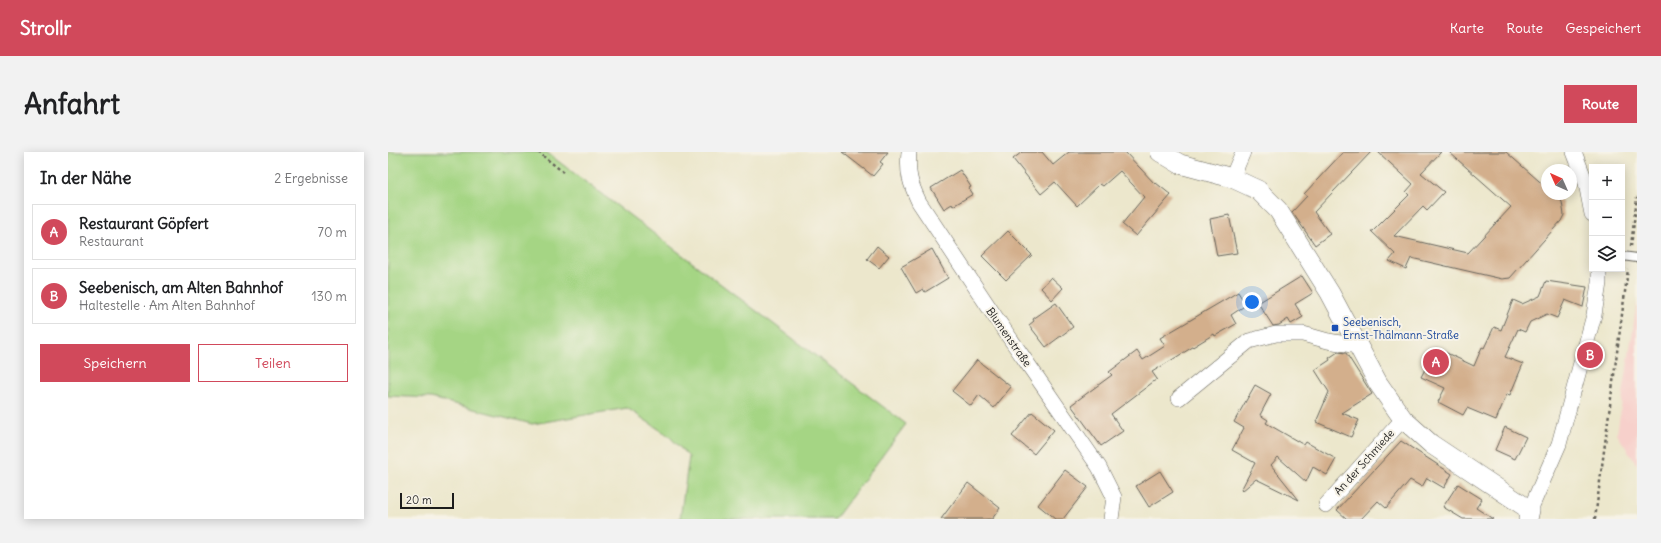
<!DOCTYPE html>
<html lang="de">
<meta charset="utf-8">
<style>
:root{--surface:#fff;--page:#f2f2f2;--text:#202124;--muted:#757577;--line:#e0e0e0;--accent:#d1495b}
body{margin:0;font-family:Delius,sans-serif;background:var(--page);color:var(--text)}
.controls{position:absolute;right:12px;top:12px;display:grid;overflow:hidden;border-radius:0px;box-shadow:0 2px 10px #0003}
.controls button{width:36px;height:36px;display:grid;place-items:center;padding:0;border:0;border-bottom:1px solid var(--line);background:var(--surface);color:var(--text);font:20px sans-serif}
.compass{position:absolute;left:1153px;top:12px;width:36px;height:36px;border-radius:50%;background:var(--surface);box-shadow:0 2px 10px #0003;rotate:315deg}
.scale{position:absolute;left:12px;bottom:10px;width:54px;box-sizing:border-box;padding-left:4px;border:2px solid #1c1c1c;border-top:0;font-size:11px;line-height:14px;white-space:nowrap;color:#1c1c1c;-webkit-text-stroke:3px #f7f3e8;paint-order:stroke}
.you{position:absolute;left:864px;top:150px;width:14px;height:14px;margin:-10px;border:3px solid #fff;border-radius:50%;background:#1a73e8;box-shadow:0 0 0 6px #1a73e833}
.badge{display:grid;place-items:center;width:26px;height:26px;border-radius:50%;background:var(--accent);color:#fff;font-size:13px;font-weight:700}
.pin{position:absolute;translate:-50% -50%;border:2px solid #fff;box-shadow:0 1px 4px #0006}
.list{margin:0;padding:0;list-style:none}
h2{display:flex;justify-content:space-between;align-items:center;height:52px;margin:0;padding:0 16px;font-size:17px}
h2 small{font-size:13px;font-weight:400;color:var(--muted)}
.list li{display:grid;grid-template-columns:26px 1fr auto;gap:12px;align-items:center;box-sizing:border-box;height:56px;margin:0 8px 8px;padding:0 8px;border:1px solid var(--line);border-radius:0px}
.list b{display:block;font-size:15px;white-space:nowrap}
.list p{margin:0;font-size:13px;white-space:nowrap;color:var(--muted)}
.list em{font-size:13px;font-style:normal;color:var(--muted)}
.actions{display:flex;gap:8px;padding:12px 16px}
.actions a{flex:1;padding:9px 0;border:1px solid var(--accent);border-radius:0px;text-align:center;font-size:14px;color:var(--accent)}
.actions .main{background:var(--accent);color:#fff}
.icon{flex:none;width:22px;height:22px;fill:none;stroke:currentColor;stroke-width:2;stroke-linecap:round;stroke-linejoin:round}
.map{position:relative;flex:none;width:1249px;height:367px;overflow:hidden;border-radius:0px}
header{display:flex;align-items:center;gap:24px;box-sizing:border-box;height:56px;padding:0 20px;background:var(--accent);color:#fff}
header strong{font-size:19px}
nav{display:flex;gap:22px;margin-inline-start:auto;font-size:14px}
.intro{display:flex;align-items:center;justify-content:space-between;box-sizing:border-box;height:96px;padding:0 24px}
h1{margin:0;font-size:28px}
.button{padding:10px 18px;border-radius:0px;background:var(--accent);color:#fff;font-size:14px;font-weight:700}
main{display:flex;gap:24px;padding:0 24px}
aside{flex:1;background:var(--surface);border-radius:0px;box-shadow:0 2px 10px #0003}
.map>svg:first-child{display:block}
.built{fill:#f7d0cb}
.green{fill:#a5d584;stroke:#607850}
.building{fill:#d3af8c}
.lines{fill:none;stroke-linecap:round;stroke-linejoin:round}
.service-casing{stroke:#65635a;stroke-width:10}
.minor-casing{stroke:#65635a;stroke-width:16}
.tertiary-casing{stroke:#65635a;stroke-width:20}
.path{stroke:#65635a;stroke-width:2.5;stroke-dasharray:3 3;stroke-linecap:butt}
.service{stroke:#fff;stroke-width:8}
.minor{stroke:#fff;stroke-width:15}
.tertiary{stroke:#fff;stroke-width:19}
.transit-dot{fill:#1a4fb4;stroke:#f7f3e8;stroke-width:1.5}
.labels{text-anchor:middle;stroke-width:4;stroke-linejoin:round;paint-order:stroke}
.transit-label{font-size:11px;fill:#164399;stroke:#f7f3e8;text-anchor:start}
.street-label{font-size:11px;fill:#1c1c1c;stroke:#f7f3e8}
</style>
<header>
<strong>Strollr</strong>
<nav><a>Karte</a><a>Route</a><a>Gespeichert</a></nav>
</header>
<div class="intro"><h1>Anfahrt</h1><a class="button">Route</a></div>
<main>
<aside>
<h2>In der Nähe<small>2 Ergebnisse</small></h2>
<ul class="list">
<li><span class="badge">A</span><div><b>Restaurant Göpfert</b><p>Restaurant</p></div><em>70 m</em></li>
<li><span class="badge">B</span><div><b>Seebenisch, am Alten Bahnhof</b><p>Haltestelle · Am Alten Bahnhof</p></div><em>130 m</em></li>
</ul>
<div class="actions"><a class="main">Speichern</a><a>Teilen</a></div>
</aside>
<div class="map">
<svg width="1249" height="367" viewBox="0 0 1249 367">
<rect width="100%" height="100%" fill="#f7f3e8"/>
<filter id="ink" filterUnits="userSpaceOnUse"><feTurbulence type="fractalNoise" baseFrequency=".025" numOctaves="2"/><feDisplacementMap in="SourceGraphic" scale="8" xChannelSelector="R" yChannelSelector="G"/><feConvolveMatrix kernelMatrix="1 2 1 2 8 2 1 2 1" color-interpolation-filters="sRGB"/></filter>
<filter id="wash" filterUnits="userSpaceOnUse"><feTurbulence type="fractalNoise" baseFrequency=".012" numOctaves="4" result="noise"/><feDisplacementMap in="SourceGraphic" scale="16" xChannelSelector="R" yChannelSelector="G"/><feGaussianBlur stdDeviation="0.9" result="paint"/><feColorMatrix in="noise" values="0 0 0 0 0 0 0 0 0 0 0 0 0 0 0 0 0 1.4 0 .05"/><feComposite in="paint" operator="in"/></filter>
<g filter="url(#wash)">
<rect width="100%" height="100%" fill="#ece7cc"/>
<path class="built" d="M1249,150V313L1229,282Z"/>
<path class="green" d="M0,0H158L518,272L447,367H292L301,305L281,284L239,256L144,272L43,246L0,244Z"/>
<g id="blocks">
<g class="building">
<path d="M454,0H500L492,10L495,12L485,24Z"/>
<path d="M634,0H654L665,13L681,0H737L767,32L768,31L783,43L748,84L734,72L756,45L732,19L715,34L712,32L689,54L667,30L653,42L625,7Z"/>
<path d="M955,0H983L926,60L942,82L927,93L904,60L919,44L916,42Z"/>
<path d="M990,0H1053L1033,21L1056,40L1039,58L1035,54L1006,84L1080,101L1123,55L1061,0H1118L1159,36V42H1166L1170,45L1174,50L1176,63L1173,69L1122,126L1114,127L1023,106L1018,117L1001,109L1007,102L983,79H985L1021,43L1018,40L1025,32Z"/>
<path d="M572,18L583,35L581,36L585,42L565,54L564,52L556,57L543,36Z"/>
<path d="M841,63L849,101L829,104L822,67Z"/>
<path d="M620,79L644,103L618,128L594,104Z"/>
<path d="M489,94L501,104L491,116L479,107Z"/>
<path d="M544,97L560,126L537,140L535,137L528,141L513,115Z"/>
<path d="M914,124L925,141L907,152L915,165L903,172L900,167L891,173L885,174L870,151Z"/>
<path d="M663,125L675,136L664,148L653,136Z"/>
<path d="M1158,129L1199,135L1195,155L1177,148L1169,166L1159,162L1142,170L1137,180L1130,177L1117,205L1135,212L1122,243L1119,242L1108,268L1079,256L1075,263L1050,250L1057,236L1033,225L1048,196L1086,214L1094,195L1096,196L1106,175L1113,178L1125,148L1134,152L1152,144Z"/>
<path d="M850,140L858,153L843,163L848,172L827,184L826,182L764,220L769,227L723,262L735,279L713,294L683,253L724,223L721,220L749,199L755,208L777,194L772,186Z"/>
<path d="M668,151L685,175L658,195L641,173L646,169L645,167Z"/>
<path d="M950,200L958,201L984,242L954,261L971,268L963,285L928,270L941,240L927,218L942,208L941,206Z"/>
<path d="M589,208L623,235L606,256L591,243L583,254L564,239Z"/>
<path d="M867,233L883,242L872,263L880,268L878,271L916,293L918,290L948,307L939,323L925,315L918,330L890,305L883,313L911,348L868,327L854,339L853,338L867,311L844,298L856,276L846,270Z"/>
<path d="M644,260L666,278L646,302L624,284Z"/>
<path d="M1117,275L1138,285L1127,307L1107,298Z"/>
<path d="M1013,289L1064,322L1056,336L1039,326L1034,335L1022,328L998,356L990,349L973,367H959L949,358Z"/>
<path d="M677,318L700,335L675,367H667L650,353Z"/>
<path d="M772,319L785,340L761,355L748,334Z"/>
<path d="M580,331L612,356L604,367H553Z"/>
<path d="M1070,332L1094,347L1088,356L1105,367H1075L1055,355Z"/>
</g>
</g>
</g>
<g filter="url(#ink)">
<use href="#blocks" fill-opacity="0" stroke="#65635a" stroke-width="1"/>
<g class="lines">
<defs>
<path id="service" d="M1234,104L1249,106"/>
<g id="minor">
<path d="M521,0C519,21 522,31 531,50L606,163L711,315L726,345L723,367"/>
<path d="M1186,0L1198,31L1204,62"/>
<path d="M844,26L855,0"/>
<path d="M791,246L861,189L888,182H915L940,189L970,194"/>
<path d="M938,353L1015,267"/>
<path d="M1142,358L1171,292L1206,163L1211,131V117"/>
</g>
<path id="tertiary" d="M772,0L792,12L844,26L870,38L890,58L942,141L990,231L1015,267L1043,292L1142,358L1140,367"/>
</defs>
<use href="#service" class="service-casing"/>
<use href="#minor" class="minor-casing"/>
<use href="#tertiary" class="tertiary-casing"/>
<g class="path">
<path d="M150,0L175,20"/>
<path d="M1243,94L1249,45"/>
<path d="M1207,367L1240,117"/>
</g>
<use href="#service" class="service"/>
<use href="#minor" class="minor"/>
<use href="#tertiary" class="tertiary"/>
</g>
</g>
<rect class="transit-dot" x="943" y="172" width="8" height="8" rx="2"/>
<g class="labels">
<g class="transit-label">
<text x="955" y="174">Seebenisch,<tspan x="955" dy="13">Ernst-Thälmann-Straße</tspan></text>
</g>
<g class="street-label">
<text transform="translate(621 185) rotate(55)" y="4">Blumenstraße</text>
<text transform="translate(976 310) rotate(-48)" y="4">An der Schmiede</text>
</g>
</g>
</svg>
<div class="controls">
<button>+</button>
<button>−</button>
<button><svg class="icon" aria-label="layers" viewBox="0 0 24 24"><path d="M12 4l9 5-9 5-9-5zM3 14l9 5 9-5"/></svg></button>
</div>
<svg class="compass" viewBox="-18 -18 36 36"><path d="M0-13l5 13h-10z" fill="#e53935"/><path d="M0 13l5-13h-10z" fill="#757577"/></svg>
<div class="scale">20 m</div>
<div class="you"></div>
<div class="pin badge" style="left:1048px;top:210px">A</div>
<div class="pin badge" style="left:1202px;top:203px">B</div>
</div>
</main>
